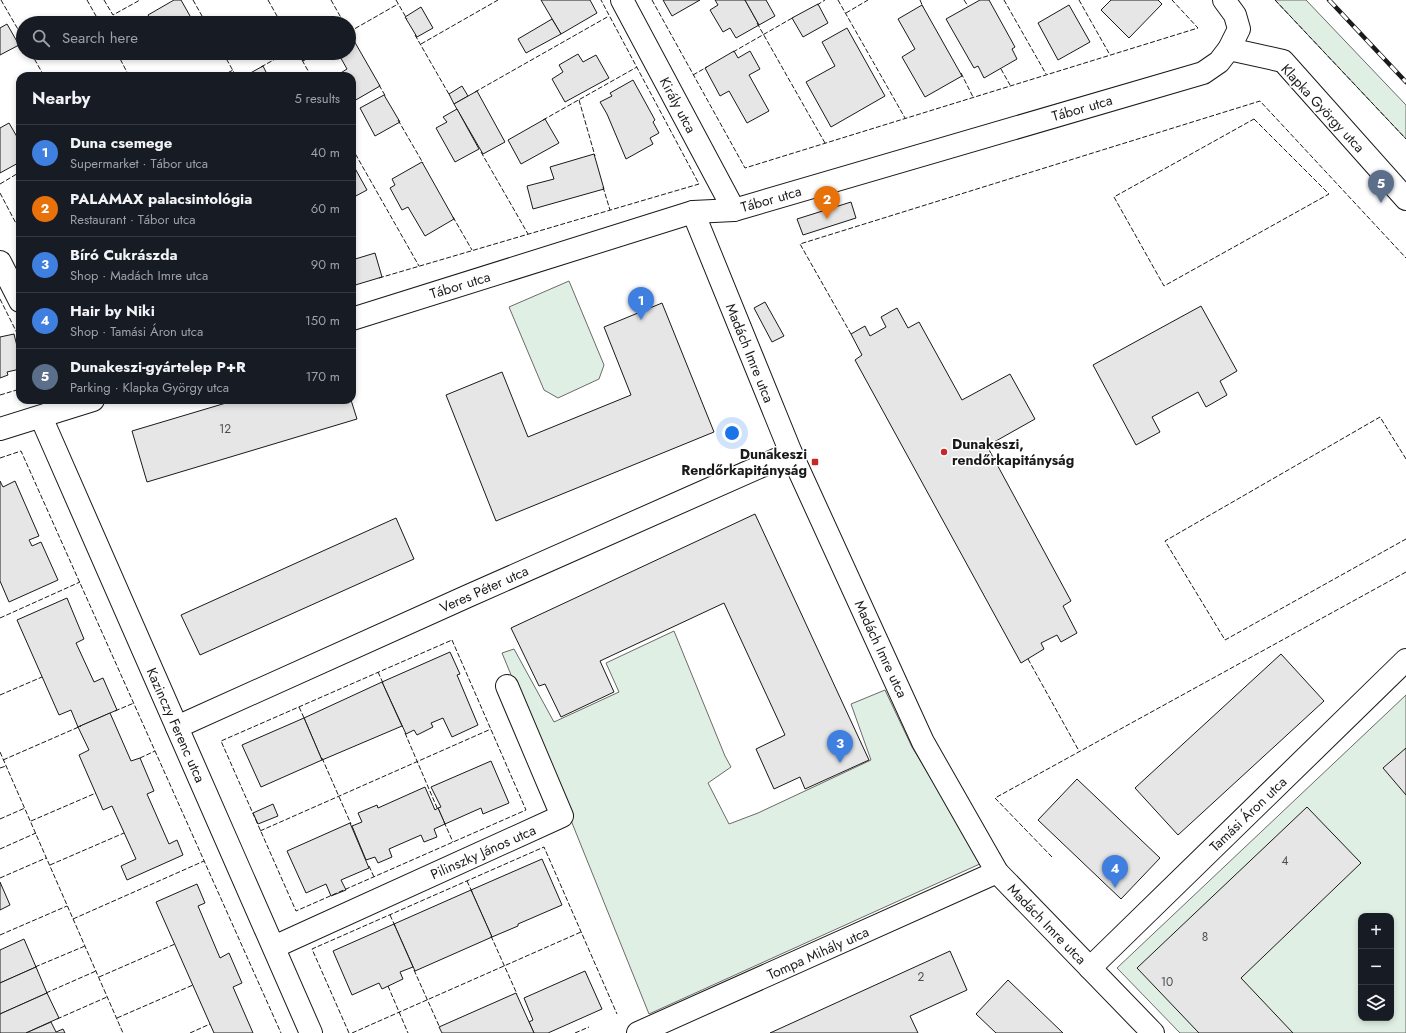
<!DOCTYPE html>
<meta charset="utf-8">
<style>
:root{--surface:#171b24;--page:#20242c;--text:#f1f3f6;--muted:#9ea1a6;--line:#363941;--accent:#c62828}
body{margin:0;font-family:Jost,sans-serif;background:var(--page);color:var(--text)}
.controls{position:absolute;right:12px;bottom:12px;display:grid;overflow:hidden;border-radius:8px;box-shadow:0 2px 6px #0003}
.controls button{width:36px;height:36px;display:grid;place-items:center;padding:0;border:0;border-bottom:1px solid var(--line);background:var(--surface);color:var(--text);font:20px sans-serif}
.you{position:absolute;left:732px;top:433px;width:14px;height:14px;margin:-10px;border:3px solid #fff;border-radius:50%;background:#1a73e8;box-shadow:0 0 0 6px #1a73e833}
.badge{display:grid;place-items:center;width:26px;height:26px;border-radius:50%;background:var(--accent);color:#fff;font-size:13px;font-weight:700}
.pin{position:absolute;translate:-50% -33px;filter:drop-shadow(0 1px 2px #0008)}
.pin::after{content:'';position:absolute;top:21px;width:14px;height:12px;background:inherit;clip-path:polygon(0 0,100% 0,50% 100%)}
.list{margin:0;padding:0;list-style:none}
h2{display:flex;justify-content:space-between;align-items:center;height:52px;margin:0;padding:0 16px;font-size:17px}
h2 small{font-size:13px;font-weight:400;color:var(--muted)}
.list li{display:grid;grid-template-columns:26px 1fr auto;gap:12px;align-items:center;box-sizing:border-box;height:56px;padding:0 16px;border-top:1px solid var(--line)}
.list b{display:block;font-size:15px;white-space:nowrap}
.list p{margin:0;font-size:13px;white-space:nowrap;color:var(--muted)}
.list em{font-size:13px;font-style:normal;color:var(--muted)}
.icon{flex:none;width:22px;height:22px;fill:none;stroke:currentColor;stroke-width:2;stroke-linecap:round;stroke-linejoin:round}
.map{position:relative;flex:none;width:1406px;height:1033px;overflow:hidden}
.search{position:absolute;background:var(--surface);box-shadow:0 2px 6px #0003;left:16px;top:16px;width:340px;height:44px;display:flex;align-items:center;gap:10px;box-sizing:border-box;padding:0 14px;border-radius:22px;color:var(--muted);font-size:15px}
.panel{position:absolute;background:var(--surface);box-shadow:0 2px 6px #0003;left:16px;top:72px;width:340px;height:332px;border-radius:12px}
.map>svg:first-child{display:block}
.green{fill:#e0efe3;stroke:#6a6a6a;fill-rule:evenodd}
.building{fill:#e6e6e6;stroke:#1a1a1a}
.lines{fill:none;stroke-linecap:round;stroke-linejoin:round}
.minor-casing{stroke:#1a1a1a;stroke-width:24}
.minor{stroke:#fff;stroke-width:22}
.rail-casing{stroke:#1a1a1a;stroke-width:4.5}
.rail{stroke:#fff;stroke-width:3;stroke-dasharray:9;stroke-linecap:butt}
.fence{stroke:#1a1a1a;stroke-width:1;stroke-dasharray:5 2;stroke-linecap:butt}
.poi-dot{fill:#c62828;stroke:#fff;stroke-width:1.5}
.labels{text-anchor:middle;stroke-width:3;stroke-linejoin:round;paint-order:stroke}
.number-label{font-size:12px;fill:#4d4d4d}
.street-label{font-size:14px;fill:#1a1a1a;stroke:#fff}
.poi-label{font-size:14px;font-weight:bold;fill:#1a1a1a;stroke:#fff;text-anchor:start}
</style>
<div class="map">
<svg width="1406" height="1033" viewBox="0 0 1406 1033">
<rect width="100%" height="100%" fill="#fff"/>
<g class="green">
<path d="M1275,0H1306L1406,105V139Z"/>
<path d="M569,281L604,365L599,379L558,398L544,390L509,307Z"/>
<path d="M674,631L725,756L731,767L708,783L729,824L758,813L871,760L851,704L885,690L912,747L982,863L649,1014L568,813L502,653L514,649L554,722L619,692L606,663Z"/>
<path d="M1406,695V1033H1180L1117,968ZM1361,916H1391V1018H1361Z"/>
</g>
<g class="building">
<path d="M174,0H181L194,23H153L148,15Z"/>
<path d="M541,0H590L597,13L561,34Z"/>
<path d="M663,0H700L672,16Z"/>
<path d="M715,0H745L759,25L736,38L730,28L723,32L710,10L718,5Z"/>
<path d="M745,0H766L775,16L759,25Z"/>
<path d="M980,0H989L1015,47L1012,49L1017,59L984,78L978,66L974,68L946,19Z"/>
<path d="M1111,0H1158L1162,4L1129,38L1101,10Z"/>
<path d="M818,4L828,23L803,37L792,18Z"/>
<path d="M922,5L962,76L925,97L902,57L915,49L898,19Z"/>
<path d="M1069,5L1090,42L1058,60L1038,23Z"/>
<path d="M421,7L433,28L417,37L405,17Z"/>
<path d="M552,19L561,34L526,53L518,39Z"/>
<path d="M7,24L19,45L0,55V28Z"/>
<path d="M847,28L885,96L831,127L806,82L835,66L822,42Z"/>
<path d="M349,32L380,86L354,101L352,97V76H340L339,74L347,69L338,53H349Z"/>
<path d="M734,51L738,58L750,51L760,69L749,75L769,111L747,123L729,91L720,96L705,68Z"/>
<path d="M299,53H315V54L303,61Z"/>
<path d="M578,54L583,62L596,55L609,78L565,102L552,79L563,72L559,65Z"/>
<path d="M263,66L268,76H245Z"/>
<path d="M633,80L655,120L653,122L659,133L650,138L653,144L626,159L607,114L600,102L612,96L610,93Z"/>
<path d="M462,86L468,96L454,104L449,94Z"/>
<path d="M477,91L505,142L483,154L454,104Z"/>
<path d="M384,95L400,122L375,136L360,108Z"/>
<path d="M457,109L479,149L455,162L436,128L447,122L443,117Z"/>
<path d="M545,119L559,143L521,164L508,140Z"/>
<path d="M9,123L20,142V162L0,173V128Z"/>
<path d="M594,154L604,189L533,209L527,186L554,179L550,167Z"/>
<path d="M422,162L454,219L425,236L408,207L402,210L390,188L395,185L392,179Z"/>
<path d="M352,163L367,190L352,198Z"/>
<path d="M851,202L856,218L803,235L797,219Z"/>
<path d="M375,253L382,277L352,286V260Z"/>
<path d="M765,302L784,336L772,342L754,308Z"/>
<path d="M662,303L714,432L496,521L446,395L502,372L528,437L631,395L604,327Z"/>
<path d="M1201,306L1237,371L1220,381L1227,395L1206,407L1198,392L1152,417L1160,432L1136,445L1093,365Z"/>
<path d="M897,308L908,328L919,322L962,400L1010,374L1035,419L987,446L1071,601L1063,606L1077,633L1061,642L1057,635L1041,643L1044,649L1021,663L855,360L862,355L851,334L865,326L870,336L886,327L881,317Z"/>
<path d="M14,334L20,358V369L7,372L8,375L0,378V337Z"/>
<path d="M236,400H351L357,419L147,482L132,431Z"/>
<path d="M0,481L3,487L15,481L39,536L29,540L32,546L41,542L58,580L9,602L0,581Z"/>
<path d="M755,514L869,760L805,789L800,777L774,789L756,749L785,735L724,603L600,661L614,692L561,717L545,684L539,686L511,628Z"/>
<path d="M396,518L414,559L200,655L181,615Z"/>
<path d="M67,598L84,639L76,643L94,682L103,678L117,710L78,727L71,710L59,715L17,620Z"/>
<path d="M450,652L460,674L457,675L478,725L452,737L443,718L431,723L433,727L417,735L414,730L406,734L382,682Z"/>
<path d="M1281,654L1324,701L1178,835L1135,788Z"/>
<path d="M382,682L402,726L322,760L304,718Z"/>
<path d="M110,713L131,761L140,758L154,791L147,794L169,844L177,840L183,855L127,880L121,866L136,859L112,806L103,810L79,755L89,750L78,727Z"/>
<path d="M304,718L322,760L261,787L242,745Z"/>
<path d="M1406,748V795L1383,768Z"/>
<path d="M491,761L509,803L483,814L481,808L445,824L438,808L441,807L431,787Z"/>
<path d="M1077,779L1160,858L1121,899L1038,820Z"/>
<path d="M425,787L435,810L438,808L445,824L434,829L437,837L424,842L421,835L389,849L392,857L378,863L375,857L366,860L352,826L362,822L358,813L377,805L378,808Z"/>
<path d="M273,804L278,816L258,824L253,813Z"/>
<path d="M1307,807L1361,863L1241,978L1293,1033H1199L1137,968Z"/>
<path d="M350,823L369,868L341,880L346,890L331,896L326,884L306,893L287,851Z"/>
<path d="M542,859L562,905L518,924V926L492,937L471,890Z"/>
<path d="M0,882L10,905L0,910Z"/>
<path d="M197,884L205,903L198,906L220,958L229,953L242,983L233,987L253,1033H214L156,902Z"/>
<path d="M471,890L492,937L415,971L394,924Z"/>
<path d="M394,924L413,967L400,972L403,979L382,989L379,983L352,995L333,951Z"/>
<path d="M24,939L36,967L0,983V950Z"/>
<path d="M950,951L967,990L910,1016L918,1033H770Z"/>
<path d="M36,967L47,993L0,1014V983Z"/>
<path d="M585,971L602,1009L548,1033H534L529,1022L533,1020L524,998Z"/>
<path d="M1008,980L1063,1033H996L976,1014Z"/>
<path d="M47,993L59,1018L26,1033H0V1014Z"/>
<path d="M516,993L534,1033H442L439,1027Z"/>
<path d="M51,1022L56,1032L63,1029L65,1033H26Z"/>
</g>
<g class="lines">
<defs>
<g id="minor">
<path d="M622,0L734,210"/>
<path d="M1229,49L1283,61L1406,199"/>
<path d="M693,212L791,453L923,742L997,872L1153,1033"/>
<path d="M0,262L20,301"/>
<path d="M352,319L693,212L734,210L1203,73L1219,62L1229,49L1239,29L1235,15L1224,0"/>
<path d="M41,417L311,1033"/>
<path d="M0,429L93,400"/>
<path d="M177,727L468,596L791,453"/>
<path d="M274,947L562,816L507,686"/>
<path d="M1090,968L1406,660"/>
<path d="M638,1033L997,872"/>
</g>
</defs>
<use href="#minor" class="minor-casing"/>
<use href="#minor" class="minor"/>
<defs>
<path id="rail" d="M1329,0L1406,82"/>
</defs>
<use href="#rail" class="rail-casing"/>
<use href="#rail" class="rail"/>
<g class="fence">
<path d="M1,0L23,38"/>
<path d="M87,0L100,23"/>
<path d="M104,0L113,15L140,0"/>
<path d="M193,0L206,23"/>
<path d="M268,0L281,23"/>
<path d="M331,0L344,23"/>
<path d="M396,0L407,19"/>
<path d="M652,0L745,168L1198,28L1172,0"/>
<path d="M838,0L905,118"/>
<path d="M920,0L923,7"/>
<path d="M964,0L968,6"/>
<path d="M1004,0L1046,74"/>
<path d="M1079,0L1110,55"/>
<path d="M1275,0L1406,139"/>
<path d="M817,5L825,0"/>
<path d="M846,13L868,0"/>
<path d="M757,23L825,143"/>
<path d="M349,32L398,4"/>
<path d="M415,35L450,96"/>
<path d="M421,44L498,0"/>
<path d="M733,52L794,17"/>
<path d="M31,53L44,76"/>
<path d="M117,53L129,76"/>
<path d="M223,53L236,76"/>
<path d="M302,60L311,76"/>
<path d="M261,67L286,53"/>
<path d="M1001,69L1010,85"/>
<path d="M961,73L973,97"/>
<path d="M693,75L707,67"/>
<path d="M222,76L233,70"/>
<path d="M379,85L386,97"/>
<path d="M475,92L609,16"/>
<path d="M579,100L595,156"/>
<path d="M1254,119L1329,194L1164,286L1114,197Z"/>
<path d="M398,120L423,163"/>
<path d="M543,120L637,67"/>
<path d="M352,148L419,266"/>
<path d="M481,152L528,234"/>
<path d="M0,184L20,172"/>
<path d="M603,187L610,210"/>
<path d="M0,193L20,231"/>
<path d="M453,217L472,250"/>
<path d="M379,278L699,184L601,0"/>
<path d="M0,299L20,339"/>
<path d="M851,334L800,244L1260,101L1406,258"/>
<path d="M0,395L20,389"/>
<path d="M0,458L21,451L281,1033"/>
<path d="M1406,459L1380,417L1165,541L1225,640L1406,539"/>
<path d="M0,618L80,582"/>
<path d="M452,640L526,810L296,911L221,741Z"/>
<path d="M1028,659L1079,751"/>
<path d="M378,672L383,683"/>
<path d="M0,695L42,677"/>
<path d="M299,707L305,720"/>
<path d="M115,711L134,703"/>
<path d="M405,733L438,810"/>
<path d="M0,752L123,1033"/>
<path d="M140,758L155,751"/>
<path d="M322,758L351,824"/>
<path d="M3,760L81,726"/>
<path d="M0,768L6,766"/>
<path d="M0,819L25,808"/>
<path d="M31,821L96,793"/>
<path d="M444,822L453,842"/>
<path d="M260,831L491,729"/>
<path d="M0,849L36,833"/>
<path d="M1052,857L995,798L1406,572"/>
<path d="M50,865L124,833"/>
<path d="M369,866L374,877"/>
<path d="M0,878L46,858"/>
<path d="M467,881L472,892"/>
<path d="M390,915L395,926"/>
<path d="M73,919L204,861"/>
<path d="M0,935L67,906"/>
<path d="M491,936L517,994"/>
<path d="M35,967L85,946"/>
<path d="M414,970L440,1028"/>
<path d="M99,977L175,944"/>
<path d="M388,986L408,1033"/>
<path d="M46,993L96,971"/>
<path d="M117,1018L193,985"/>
<path d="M57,1019L107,997"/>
<path d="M190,1033L210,1024"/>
<path d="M349,1033L312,949L544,847L617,1014"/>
<path d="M352,1033L581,932"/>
<path d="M575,1033L589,1027"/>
</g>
</g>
<g class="poi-dot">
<circle cx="944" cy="452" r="4"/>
<rect x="811" y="458" width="8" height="8" rx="2"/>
</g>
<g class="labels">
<g class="number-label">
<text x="225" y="433">12</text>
<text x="1285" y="865">4</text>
<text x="1205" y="941">8</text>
<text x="921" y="981">2</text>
<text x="1167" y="986">10</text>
</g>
<g class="street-label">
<text transform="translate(678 105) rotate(62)" y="5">Király utca</text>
<text transform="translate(1082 108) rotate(-16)" y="5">Tábor utca</text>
<text transform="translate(1323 108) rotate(47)" y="5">Klapka György utca</text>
<text transform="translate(771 199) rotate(-16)" y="5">Tábor utca</text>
<text transform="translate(460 285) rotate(-17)" y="5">Tábor utca</text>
<text transform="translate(750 353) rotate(68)" y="5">Madách Imre utca</text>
<text transform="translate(484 589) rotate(-24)" y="5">Veres Péter utca</text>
<text transform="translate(881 649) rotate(65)" y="5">Madách Imre utca</text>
<text transform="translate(176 725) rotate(66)" y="5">Kazinczy Ferenc utca</text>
<text transform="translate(1248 814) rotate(-44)" y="5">Tamási Áron utca</text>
<text transform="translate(483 852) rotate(-24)" y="5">Pilinszky János utca</text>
<text transform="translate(1047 924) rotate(46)" y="5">Madách Imre utca</text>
<text transform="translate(818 953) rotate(-24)" y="5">Tompa Mihály utca</text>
</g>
<g class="poi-label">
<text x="952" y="449">Dunakeszi,<tspan x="952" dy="16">rendőrkapitányság</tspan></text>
<text x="807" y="459" text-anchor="end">Dunakeszi<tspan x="807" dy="16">Rendőrkapitányság</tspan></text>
</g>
</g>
</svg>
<div class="controls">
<button>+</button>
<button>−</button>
<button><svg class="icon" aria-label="layers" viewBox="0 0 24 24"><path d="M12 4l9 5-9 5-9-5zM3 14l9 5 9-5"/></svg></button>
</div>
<div class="you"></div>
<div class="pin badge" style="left:641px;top:320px;background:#3f7fe0">1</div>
<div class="pin badge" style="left:827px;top:219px;background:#e8710a">2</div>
<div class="pin badge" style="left:840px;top:763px;background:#3f7fe0">3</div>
<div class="pin badge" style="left:1115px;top:888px;background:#3f7fe0">4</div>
<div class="pin badge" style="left:1381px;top:203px;background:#5c6f8a">5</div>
<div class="search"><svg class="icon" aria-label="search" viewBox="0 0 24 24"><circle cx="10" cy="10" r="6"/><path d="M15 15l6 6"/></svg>Search here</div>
<section class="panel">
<h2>Nearby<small>5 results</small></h2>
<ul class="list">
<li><span class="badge" style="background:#3f7fe0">1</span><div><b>Duna csemege</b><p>Supermarket · Tábor utca</p></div><em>40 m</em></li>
<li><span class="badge" style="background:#e8710a">2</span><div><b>PALAMAX palacsintológia</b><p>Restaurant · Tábor utca</p></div><em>60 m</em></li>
<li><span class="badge" style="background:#3f7fe0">3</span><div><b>Bíró Cukrászda</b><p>Shop · Madách Imre utca</p></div><em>90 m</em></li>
<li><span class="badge" style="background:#3f7fe0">4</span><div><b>Hair by Niki</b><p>Shop · Tamási Áron utca</p></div><em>150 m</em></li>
<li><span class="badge" style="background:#5c6f8a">5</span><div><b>Dunakeszi-gyártelep P+R</b><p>Parking · Klapka György utca</p></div><em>170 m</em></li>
</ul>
</section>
</div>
